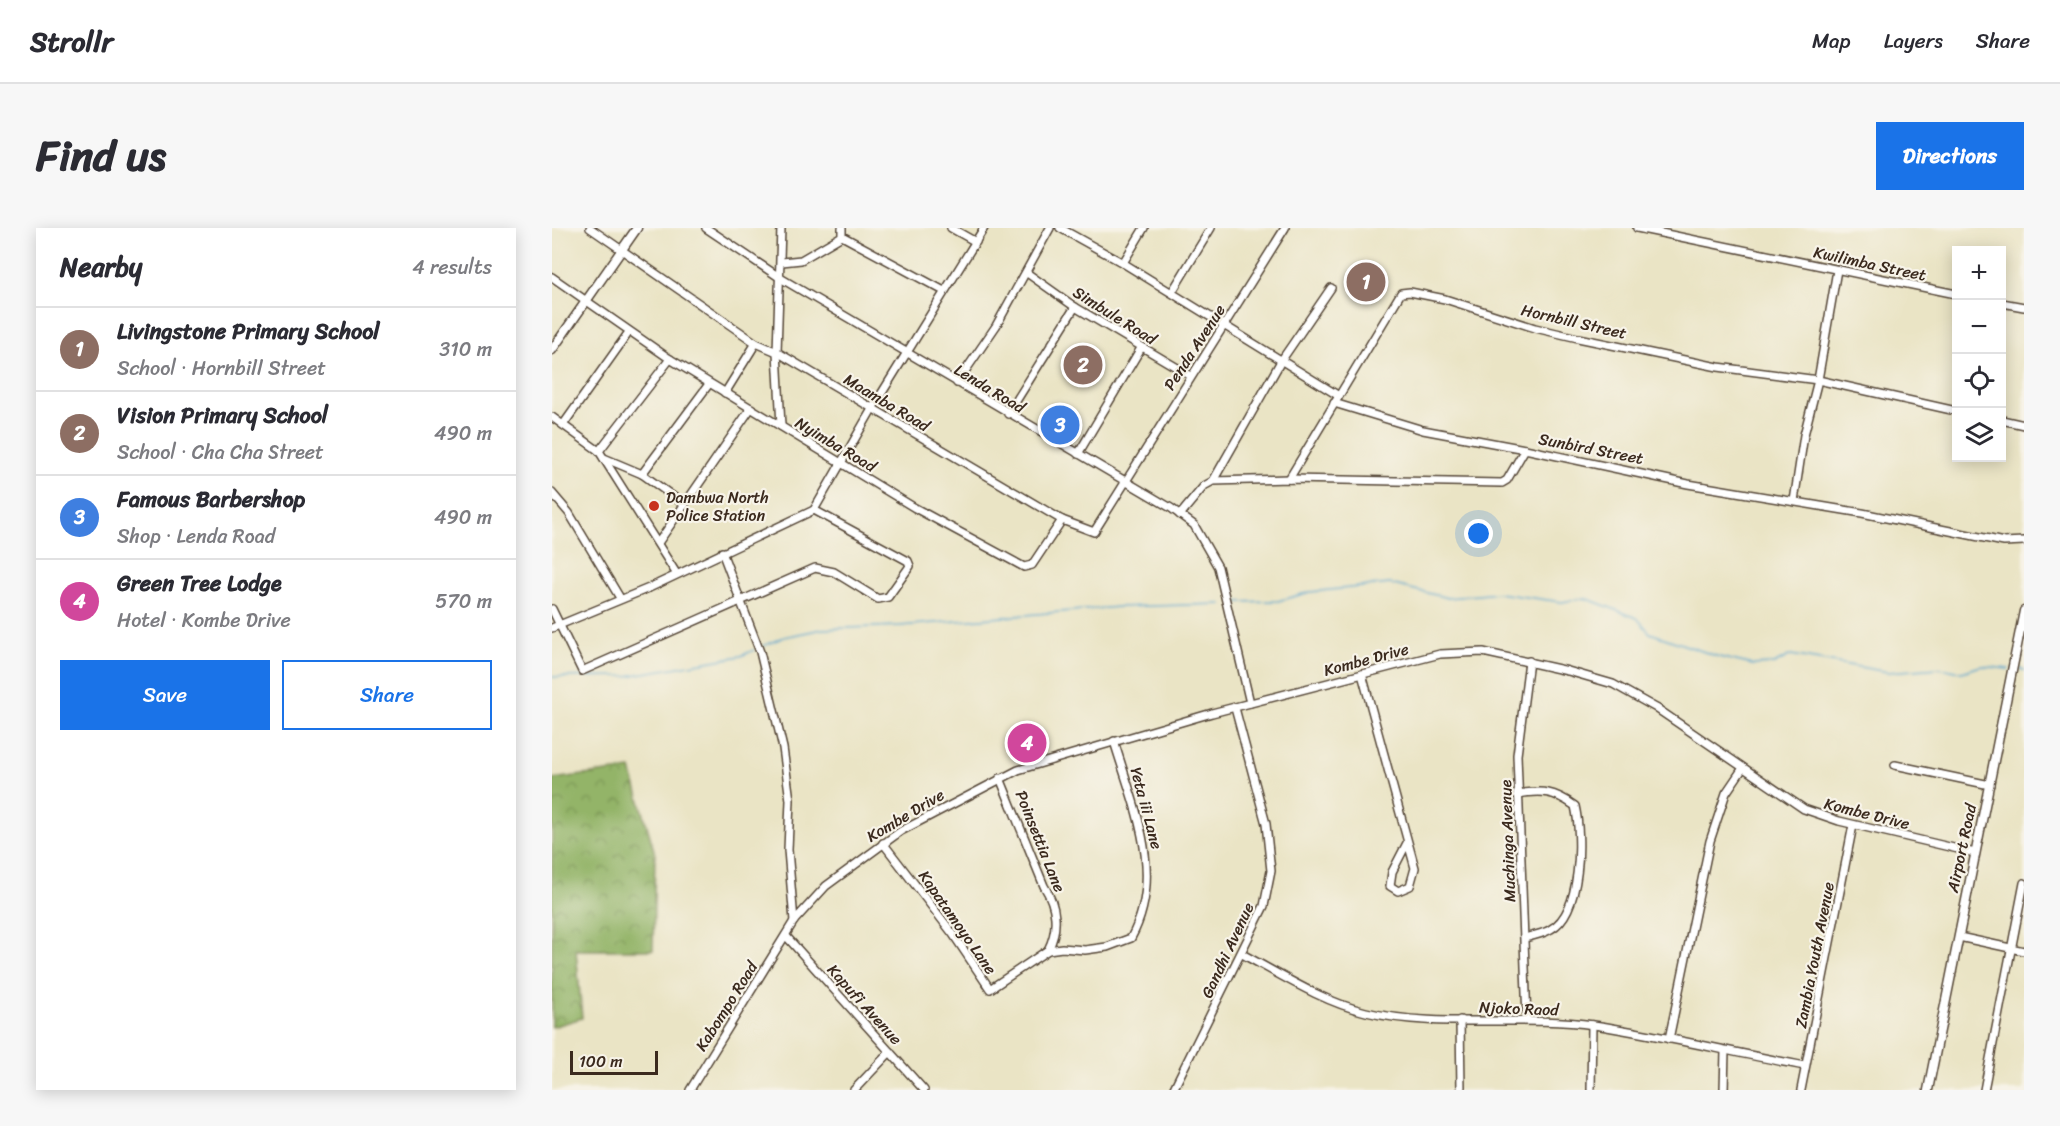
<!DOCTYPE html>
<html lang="en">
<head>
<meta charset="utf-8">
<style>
  :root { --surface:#fff; --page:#f7f7f7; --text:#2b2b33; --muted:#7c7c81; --line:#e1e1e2; --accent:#1a73e8 }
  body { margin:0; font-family:Sriracha,sans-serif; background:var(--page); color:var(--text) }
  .controls { position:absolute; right:18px; top:18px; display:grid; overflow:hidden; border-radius:0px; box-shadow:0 3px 15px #0003 }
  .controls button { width:54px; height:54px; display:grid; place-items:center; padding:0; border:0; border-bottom:2px solid var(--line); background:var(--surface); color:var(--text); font:30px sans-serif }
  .scale { position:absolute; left:18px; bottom:15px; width:88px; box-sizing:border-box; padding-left:6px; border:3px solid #3b2a1e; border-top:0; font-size:16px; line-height:21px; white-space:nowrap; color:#3b2a1e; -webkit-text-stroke:4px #f7f3e8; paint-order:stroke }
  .you { position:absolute; left:927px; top:306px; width:21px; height:21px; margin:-15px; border:4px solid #fff; border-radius:50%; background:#1a73e8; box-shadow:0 0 0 9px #1a73e833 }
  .badge { display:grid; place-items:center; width:39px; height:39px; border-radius:50%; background:var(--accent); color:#fff; font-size:20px; font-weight:700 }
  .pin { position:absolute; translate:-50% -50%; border:3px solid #fff; box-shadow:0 2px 6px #0006 }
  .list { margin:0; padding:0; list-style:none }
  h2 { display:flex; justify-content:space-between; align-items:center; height:78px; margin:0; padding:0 24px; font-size:26px }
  h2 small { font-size:20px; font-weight:400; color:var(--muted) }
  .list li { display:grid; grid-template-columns:39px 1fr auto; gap:18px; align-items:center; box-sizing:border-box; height:84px; padding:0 24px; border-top:2px solid var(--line) }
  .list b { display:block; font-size:22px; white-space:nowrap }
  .list p { margin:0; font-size:20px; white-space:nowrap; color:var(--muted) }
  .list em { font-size:20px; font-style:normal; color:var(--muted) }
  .actions { display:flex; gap:12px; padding:18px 24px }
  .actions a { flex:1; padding:14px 0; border:2px solid var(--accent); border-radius:0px; text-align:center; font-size:21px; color:var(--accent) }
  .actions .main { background:var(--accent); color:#fff }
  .icon { flex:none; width:33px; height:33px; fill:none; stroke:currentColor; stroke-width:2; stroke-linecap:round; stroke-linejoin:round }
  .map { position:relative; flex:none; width:1472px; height:862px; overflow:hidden; border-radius:0px }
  header { display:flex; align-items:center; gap:36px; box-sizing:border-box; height:84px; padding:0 30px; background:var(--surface); border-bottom:2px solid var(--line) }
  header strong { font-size:28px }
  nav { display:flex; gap:33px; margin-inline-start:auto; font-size:21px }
  .intro { display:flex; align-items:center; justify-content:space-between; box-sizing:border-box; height:144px; padding:0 36px }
  h1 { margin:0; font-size:42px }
  .button { padding:15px 27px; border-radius:0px; background:var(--accent); color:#fff; font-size:21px; font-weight:700 }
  main { display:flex; gap:36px; padding:0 36px }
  aside { flex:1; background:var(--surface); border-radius:0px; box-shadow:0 3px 15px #0003 }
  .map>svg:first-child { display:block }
  .forest { fill:url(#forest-crowns); stroke:#676f42; stroke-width:1.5 }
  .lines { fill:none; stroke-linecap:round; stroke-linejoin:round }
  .stream { stroke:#52a3cc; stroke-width:1.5 }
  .minor-casing { stroke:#554637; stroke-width:10 }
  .tertiary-casing { stroke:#554637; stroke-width:11 }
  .minor { stroke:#fff; stroke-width:7 }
  .tertiary { stroke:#fff; stroke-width:8 }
  .poi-dot { fill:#c8321e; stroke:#f7f3e8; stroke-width:2 }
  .labels { text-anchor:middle; stroke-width:4.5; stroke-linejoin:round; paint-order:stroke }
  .street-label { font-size:16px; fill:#3b2a1e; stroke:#f7f3e8 }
  .poi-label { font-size:16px; fill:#3b2a1e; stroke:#f7f3e8; text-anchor:start }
</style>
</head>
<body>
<header>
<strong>Strollr</strong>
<nav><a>Map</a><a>Layers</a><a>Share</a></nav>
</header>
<div class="intro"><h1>Find us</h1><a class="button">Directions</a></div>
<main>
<aside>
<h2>Nearby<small>4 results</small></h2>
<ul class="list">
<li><span class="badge" style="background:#8d6e63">1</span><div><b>Livingstone Primary School</b><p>School · Hornbill Street</p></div><em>310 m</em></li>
<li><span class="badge" style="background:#8d6e63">2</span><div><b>Vision Primary School</b><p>School · Cha Cha Street</p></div><em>490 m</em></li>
<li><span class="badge" style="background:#3f7fe0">3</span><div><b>Famous Barbershop</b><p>Shop · Lenda Road</p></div><em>490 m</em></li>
<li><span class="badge" style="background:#d1479c">4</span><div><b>Green Tree Lodge</b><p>Hotel · Kombe Drive</p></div><em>570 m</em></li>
</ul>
<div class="actions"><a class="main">Save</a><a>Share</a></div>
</aside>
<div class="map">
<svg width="1472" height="862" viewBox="0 0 1472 862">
  <defs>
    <pattern id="forest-crowns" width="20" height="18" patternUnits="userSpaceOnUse" patternTransform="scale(1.5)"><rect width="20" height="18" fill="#93b467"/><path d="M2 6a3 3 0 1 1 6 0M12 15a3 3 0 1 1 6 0" fill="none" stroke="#799354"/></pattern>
  </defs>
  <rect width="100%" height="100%" fill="#f7f3e8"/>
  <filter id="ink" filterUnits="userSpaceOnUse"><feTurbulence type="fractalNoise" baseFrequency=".0167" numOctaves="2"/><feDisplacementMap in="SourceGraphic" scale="12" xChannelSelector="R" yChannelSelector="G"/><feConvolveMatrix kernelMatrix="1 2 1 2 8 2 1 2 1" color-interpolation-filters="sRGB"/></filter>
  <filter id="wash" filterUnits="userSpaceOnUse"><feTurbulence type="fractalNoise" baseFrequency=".008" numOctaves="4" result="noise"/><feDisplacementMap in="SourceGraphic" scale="24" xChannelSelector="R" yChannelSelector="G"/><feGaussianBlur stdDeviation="1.35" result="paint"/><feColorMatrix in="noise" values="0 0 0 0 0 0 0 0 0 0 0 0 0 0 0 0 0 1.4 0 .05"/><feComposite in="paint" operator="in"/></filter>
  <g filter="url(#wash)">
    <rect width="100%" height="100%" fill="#eae4c5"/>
    <polygon class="forest" points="79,541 103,626 101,722 24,722 30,790 0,799 0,551"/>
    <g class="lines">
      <g class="stream">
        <polyline points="681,374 726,373 758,364 838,356 896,370 946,365 1010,374 1033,370 1085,390 1098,405 1167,429 1201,437 1222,436 1239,427 1336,444 1387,440 1410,444 1429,438 1457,441"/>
        <polyline points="211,418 232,409 270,401 348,398 566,379 670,376"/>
        <polyline points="1467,441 1472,442"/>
        <polyline points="0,449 75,448 189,428 202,422"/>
      </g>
    </g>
  </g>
  <g filter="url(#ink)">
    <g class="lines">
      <defs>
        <g id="minor">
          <polyline points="38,0 204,115 225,124 510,292 542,304 733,0"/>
          <polyline points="154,0 230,51 619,280 642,297 666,339 698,475"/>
          <polyline points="290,0 290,8 392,63"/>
          <polyline points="399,0 424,14"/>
          <polyline points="508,0 571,35 787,168"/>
          <polyline points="1085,0 1404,66"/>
          <polyline points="230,34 249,32 290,8"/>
          <polyline points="571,35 592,0"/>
          <polyline points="475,45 523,79 639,148"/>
          <polyline points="0,49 118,131 363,280 472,339 480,337 510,292"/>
          <polyline points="620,64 659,0"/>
          <polyline points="1450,75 1472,79"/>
          <polyline points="405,155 444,98 498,0"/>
          <polyline points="173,165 204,115"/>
          <polyline points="782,175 871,202 973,221"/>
          <polyline points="456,186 523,79"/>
          <polyline points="0,189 47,223 124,345"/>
          <polyline points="1450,192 1472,197"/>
          <polyline points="11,197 77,104"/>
          <polyline points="229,198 225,124 229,0"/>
          <polyline points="47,223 118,131"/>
          <polyline points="526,226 589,120"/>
          <polyline points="52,230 90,246 133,277"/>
          <polyline points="90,246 157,156"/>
          <polyline points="737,251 849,65 858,64 893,71 983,100 1026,110 1166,139 1266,152 1404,183"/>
          <polyline points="661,253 729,133 779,60"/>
          <polyline points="0,265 17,285 68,370"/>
          <polyline points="1242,273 1252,207 1266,152 1285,42"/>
          <polyline points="628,287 652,258 661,253 737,251 950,255 955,252 973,221 1136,256 1310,285 1452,314 1472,313"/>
          <polyline points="106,315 199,180"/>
          <polyline points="170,324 208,424 231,520 238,572 236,622 242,693"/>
          <polyline points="0,381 30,443 263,340 282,344 326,371 336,369 358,338 356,333 262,282"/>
          <polyline points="0,400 97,360 262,282 320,181 432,0"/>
          <polyline points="810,446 863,640 858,658 846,663 838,658 840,644 855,615"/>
          <polyline points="1343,537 1438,557"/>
          <path d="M 448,550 L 492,658 C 505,678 507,701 496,722"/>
          <path d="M 965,566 C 991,562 1002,563 1023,578 C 1030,608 1030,684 999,701 C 992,706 981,707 973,710"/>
          <path d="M 331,615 L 401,706 L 438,761 L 496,722 L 510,720 L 533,722 L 555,719 L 579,710 C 614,646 581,577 562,513"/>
          <polyline points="234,708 372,862"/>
          <polyline points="1407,709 1472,723"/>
          <path d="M 690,726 C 729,747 771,774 814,784 C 885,801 968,787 1042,797 C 1113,808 1183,825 1253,838"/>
          <polyline points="908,792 909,862"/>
          <polyline points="975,792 965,527 977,433"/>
          <polyline points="1117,811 1158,613 1174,565 1191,540"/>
          <polyline points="138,862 242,693 274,658 349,603 466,542 660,485 888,426 931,424 1016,443 1061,456 1104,480 1252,581 1287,593 1423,625"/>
          <polyline points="302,862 338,824"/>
          <polyline points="621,862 712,678 719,643 714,596 683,480"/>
          <polyline points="1039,862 1040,797"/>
          <polyline points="1172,862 1173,823"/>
          <polyline points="1249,862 1301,597"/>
          <polyline points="1432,862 1472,655"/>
        </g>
        <g id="tertiary">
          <polyline points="0,122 85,0"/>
          <polyline points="1376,862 1472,383"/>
        </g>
      </defs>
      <use href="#minor" class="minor-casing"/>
      <use href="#tertiary" class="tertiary-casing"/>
      <use href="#minor" class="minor"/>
      <use href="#tertiary" class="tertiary"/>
    </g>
  </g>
  <circle class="poi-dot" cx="102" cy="278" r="6"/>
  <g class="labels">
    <g class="street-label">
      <text transform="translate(1318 35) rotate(12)" y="6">Kwilimba Street</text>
      <text transform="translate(563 87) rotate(32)" y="6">Simbule Road</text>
      <text transform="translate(1022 93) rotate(13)" y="6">Hornbill Street</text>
      <text transform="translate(642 119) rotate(-57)" y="6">Penda Avenue</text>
      <text transform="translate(438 160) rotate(31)" y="6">Lenda Road</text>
      <text transform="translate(335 174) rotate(31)" y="6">Maamba Road</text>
      <text transform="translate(284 216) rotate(31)" y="6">Nyimba Road</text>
      <text transform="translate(1039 220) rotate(11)" y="6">Sunbird Street</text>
      <text transform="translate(814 431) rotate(-15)" y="6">Kombe Drive</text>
      <text transform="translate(595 580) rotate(75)" y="6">Yeta iii Lane</text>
      <text transform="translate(1315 585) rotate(14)" y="6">Kombe Drive</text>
      <text transform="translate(353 587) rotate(-31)" y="6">Kombe Drive</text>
      <text transform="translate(489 613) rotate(68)" y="6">Poinsettia Lane</text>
      <text transform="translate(955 613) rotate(-92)" y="6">Muchinga Avenue</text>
      <text transform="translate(1409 620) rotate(-78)" y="6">Airport Road</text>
      <text transform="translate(406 694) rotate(55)" y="6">Kapatamoyo Lane</text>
      <text transform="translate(675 722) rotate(-65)" y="6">Gandhi Avenue</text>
      <text transform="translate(1262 727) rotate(-79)" y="6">Zambia Youth Avenue</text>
      <text transform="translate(313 776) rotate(48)" y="6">Kapufi Avenue</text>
      <text transform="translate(174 778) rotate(-58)" y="6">Kabompo Road</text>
      <text transform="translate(967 780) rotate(2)" y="6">Njoko Raod</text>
    </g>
    <g class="poi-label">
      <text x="114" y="275">Dambwa North<tspan x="114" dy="18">Police Station</tspan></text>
    </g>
  </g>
</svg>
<div class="controls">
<button>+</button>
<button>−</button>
<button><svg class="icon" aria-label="locate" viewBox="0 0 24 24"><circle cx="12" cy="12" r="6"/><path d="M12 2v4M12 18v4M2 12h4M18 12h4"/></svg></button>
<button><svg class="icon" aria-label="layers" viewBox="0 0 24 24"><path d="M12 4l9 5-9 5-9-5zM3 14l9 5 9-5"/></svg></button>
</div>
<div class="scale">100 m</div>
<div class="you"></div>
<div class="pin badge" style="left:814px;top:54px;background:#8d6e63">1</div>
<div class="pin badge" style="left:531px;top:137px;background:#8d6e63">2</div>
<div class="pin badge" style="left:508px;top:197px;background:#3f7fe0">3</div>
<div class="pin badge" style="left:475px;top:515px;background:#d1479c">4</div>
</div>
</main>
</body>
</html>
